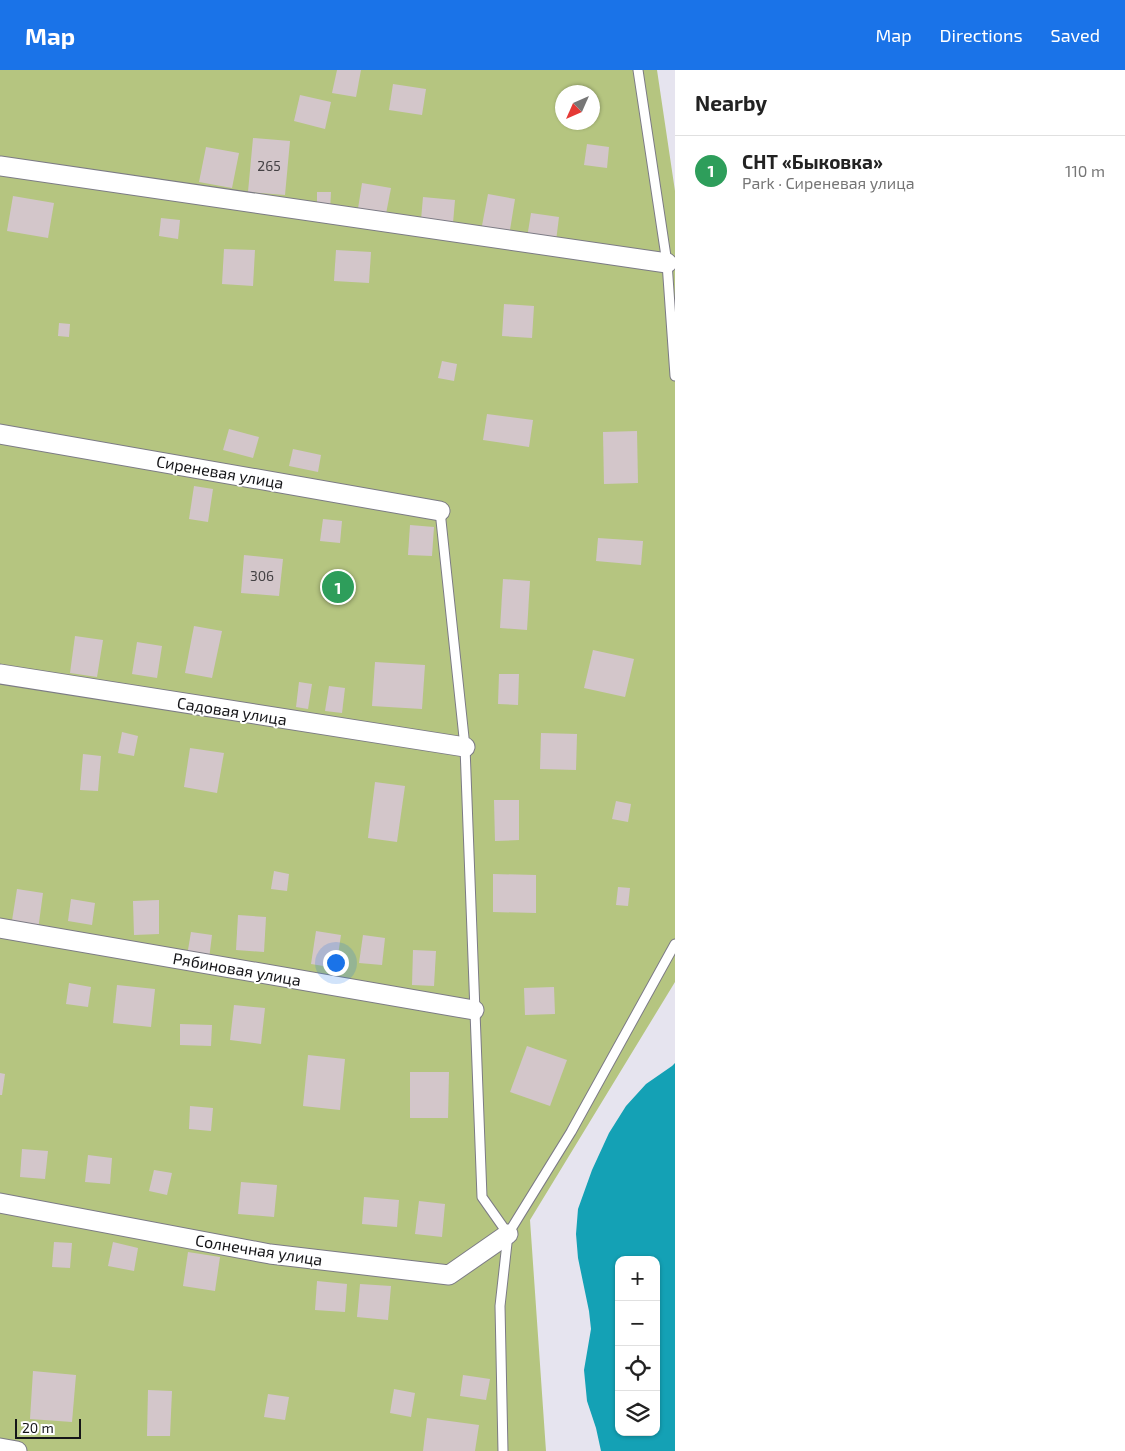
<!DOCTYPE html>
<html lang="en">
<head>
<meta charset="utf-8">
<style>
  :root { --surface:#fff; --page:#f6f6f6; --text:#222; --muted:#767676; --line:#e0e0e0; --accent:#1a73e8 }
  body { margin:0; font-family:"Exo 2",sans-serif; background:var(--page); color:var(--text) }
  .controls { position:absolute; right:15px; bottom:15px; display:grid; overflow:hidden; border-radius:10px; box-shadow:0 1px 4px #0004 }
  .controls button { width:45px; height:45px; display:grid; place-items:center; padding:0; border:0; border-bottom:1px solid var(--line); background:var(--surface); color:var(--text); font:25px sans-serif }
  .compass { position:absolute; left:555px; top:15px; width:45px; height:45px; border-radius:50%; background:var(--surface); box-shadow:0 1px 4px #0004; rotate:225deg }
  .scale { position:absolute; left:15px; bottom:12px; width:66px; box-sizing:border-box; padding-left:5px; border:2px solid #151518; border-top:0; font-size:14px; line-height:18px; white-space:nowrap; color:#151518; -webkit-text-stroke:4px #fff; paint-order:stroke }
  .you { position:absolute; left:335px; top:892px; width:18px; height:18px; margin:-12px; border:4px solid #fff; border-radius:50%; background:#1a73e8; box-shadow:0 0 0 8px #1a73e833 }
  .badge { display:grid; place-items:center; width:32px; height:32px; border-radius:50%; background:var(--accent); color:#fff; font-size:16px; font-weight:700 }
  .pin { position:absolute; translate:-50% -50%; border:2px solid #fff; box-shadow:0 1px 5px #0006 }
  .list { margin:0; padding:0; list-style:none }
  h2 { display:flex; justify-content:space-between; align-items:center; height:65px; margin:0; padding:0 20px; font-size:21px }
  h2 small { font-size:16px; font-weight:400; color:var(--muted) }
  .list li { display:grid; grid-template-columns:32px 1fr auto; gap:15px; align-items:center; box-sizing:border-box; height:70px; padding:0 20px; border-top:1px solid var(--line) }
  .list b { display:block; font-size:19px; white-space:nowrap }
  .list p { margin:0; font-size:16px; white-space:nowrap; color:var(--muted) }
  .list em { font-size:16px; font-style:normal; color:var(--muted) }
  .icon { flex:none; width:28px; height:28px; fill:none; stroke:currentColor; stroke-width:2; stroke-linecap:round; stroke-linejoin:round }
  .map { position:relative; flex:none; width:675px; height:1381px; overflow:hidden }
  header { display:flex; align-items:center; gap:30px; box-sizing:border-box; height:70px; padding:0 25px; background:var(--accent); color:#fff }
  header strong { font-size:24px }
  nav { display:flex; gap:28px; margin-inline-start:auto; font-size:18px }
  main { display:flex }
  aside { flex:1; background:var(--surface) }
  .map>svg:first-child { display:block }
  .green { fill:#b5c580; fill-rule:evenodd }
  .water { fill:#14a1b5; fill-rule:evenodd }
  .building { fill:#d3c6ca }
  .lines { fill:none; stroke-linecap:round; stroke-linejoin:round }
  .lane-casing { stroke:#7c7b85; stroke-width:11 }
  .street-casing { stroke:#7c7b85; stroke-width:21 }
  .lane { stroke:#fff; stroke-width:9 }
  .street { stroke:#fff; stroke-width:19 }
  .labels { text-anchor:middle; stroke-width:4; stroke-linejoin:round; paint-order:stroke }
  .number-label { font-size:14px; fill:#444144 }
  .street-label { font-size:16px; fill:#151518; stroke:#fff }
</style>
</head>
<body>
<header>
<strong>Map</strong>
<nav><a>Map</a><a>Directions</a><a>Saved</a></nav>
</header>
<main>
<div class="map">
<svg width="675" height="1381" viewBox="0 0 675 1381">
  <rect width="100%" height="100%" fill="#e6e4ef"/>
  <path class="green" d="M 0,0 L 657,0 L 675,121 L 675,912 L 530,1150 L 546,1381 L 0,1381 ZM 562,22 L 592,22 L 592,52 L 562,52 Z"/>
  <path class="water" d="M 675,993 L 675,1381 L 601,1381 L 596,1358 L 587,1331 L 584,1300 L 591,1259 L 589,1241 L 578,1188 L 576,1164 L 578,1139 L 592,1100 L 609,1063 L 626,1036 L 646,1014 L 672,996 ZM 619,1190 L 656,1190 L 656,1362 L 619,1362 Z"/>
  <g class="building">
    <polygon points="337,0 361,0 356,27 332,23"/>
    <polygon points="393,14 426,19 422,45 389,40"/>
    <polygon points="300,25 331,32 325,59 294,51"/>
    <polygon points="253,68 290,71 285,125 248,122"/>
    <polygon points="587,74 609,77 607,98 584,95"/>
    <polygon points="206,77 239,83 232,118 199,112"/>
    <polygon points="362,113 391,118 385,149 357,145"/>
    <polygon points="317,122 331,122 330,141 317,141"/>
    <polygon points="488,124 515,129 509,166 481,161"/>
    <polygon points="13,126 54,133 48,168 7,161"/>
    <polygon points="423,127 455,130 453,153 421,150"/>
    <polygon points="531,143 559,147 556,171 527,168"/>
    <polygon points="161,148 180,150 178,169 159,166"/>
    <polygon points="224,179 255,180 253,216 222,214"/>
    <polygon points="336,180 371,182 369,213 334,211"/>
    <polygon points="504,234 534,236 532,268 502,266"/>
    <polygon points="59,253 70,254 69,267 58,266"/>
    <polygon points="442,291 457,294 454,311 438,308"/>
    <polygon points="487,344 533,350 529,377 483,370"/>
    <polygon points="229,359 259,367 253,388 223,380"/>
    <polygon points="637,361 638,413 604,414 603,362"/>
    <polygon points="293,379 321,385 318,402 289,396"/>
    <polygon points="194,416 213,419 208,452 189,449"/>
    <polygon points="323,449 342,451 340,473 320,471"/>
    <polygon points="410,455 434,457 432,486 408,485"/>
    <polygon points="598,468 643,471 641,495 596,491"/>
    <polygon points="244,485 283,489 279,526 241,523"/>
    <polygon points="503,509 530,511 527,560 500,558"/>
    <polygon points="194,556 222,561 212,608 185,603"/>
    <polygon points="75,566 103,570 97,607 70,603"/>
    <polygon points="137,572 162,576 157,608 132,604"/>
    <polygon points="593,580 634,589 625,627 584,618"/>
    <polygon points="375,592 425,595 422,639 372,636"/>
    <polygon points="499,604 519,604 518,635 498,634"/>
    <polygon points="299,612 312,614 308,639 296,637"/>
    <polygon points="329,616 345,618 342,643 325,641"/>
    <polygon points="122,662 138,666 134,686 118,683"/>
    <polygon points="541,663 577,664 576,700 540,699"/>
    <polygon points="190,678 224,683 217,723 184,717"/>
    <polygon points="83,684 101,686 98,721 80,720"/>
    <polygon points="375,712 405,716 397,772 368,768"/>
    <polygon points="494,730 519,730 519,770 495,771"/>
    <polygon points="616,731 631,734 628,752 612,749"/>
    <polygon points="274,801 289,804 287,821 271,819"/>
    <polygon points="493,804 536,805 536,843 493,842"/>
    <polygon points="618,817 630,818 628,836 616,835"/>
    <polygon points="17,819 43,823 38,860 11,857"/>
    <polygon points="71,829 95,833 92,855 68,851"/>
    <polygon points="159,830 159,864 134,865 133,831"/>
    <polygon points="238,845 266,847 264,882 236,880"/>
    <polygon points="316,861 341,865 336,898 311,894"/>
    <polygon points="191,862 212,865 209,889 187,886"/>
    <polygon points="363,865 385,868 382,895 359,893"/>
    <polygon points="413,880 436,881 434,916 412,915"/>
    <polygon points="69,913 91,917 88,937 66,934"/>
    <polygon points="117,915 155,919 151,957 113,953"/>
    <polygon points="554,917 555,944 525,945 524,918"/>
    <polygon points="234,935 265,938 261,974 230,970"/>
    <polygon points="180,954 212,955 211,976 180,975"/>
    <polygon points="527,976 567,990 550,1036 510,1022"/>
    <polygon points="308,985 345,989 340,1040 303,1036"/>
    <polygon points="410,1002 449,1002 448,1048 410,1048"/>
    <polygon points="0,1003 5,1004 2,1025 0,1025"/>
    <polygon points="190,1036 213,1038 211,1061 189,1059"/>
    <polygon points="22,1079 48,1081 45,1109 20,1107"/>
    <polygon points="88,1085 112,1088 110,1114 85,1112"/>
    <polygon points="154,1100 172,1103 167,1125 149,1121"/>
    <polygon points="241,1112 277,1115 274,1147 238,1144"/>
    <polygon points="364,1127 399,1130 397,1157 362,1154"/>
    <polygon points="419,1131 445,1134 442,1167 415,1164"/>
    <polygon points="54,1172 72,1173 70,1198 52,1197"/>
    <polygon points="113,1172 138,1178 134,1201 108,1196"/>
    <polygon points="188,1182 220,1187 215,1221 183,1216"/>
    <polygon points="317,1211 347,1214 345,1242 315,1240"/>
    <polygon points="360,1214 391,1216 388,1250 357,1247"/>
    <polygon points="33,1301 76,1305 72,1352 30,1349"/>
    <polygon points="463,1305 490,1309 486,1330 460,1326"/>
    <polygon points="394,1319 415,1323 411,1347 390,1343"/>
    <polygon points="148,1320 172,1321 170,1366 147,1366"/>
    <polygon points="268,1324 289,1327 285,1350 264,1347"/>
    <polygon points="427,1348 479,1355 475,1381 423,1381"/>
  </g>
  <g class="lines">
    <defs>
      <g id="lane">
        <polyline points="638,0 667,193 675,306"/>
        <polyline points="440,441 465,677 482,1127 508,1164"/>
        <polyline points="503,1381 500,1236 508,1164 571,1062 675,874"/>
      </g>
      <g id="street">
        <polyline points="0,96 667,193"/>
        <polyline points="0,364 440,441"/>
        <polyline points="0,604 465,677"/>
        <polyline points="0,858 474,940"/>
        <polyline points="0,1133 270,1184 449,1205 508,1164"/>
        <polyline points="0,1378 17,1381"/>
      </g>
    </defs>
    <use href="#lane" class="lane-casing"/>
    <use href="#street" class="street-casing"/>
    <use href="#lane" class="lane"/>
    <use href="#street" class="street"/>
  </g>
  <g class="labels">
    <g class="number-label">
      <text x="269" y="101">265</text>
      <text x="262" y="511">306</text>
    </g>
    <g class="street-label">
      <text transform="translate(220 402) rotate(10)" y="6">Сиреневая улица</text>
      <text transform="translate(232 641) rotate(9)" y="6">Садовая улица</text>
      <text transform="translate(237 899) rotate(10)" y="6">Рябиновая улица</text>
      <text transform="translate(259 1180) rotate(9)" y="6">Солнечная улица</text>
    </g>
  </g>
</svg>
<div class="controls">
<button>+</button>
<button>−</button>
<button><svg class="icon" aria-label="locate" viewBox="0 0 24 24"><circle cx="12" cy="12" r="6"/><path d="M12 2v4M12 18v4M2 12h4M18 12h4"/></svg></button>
<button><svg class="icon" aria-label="layers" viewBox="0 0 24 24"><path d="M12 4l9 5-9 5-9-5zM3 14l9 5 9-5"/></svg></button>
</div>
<svg class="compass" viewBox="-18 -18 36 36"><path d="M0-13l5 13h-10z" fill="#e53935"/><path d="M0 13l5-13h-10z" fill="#767676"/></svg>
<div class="scale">20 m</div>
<div class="you"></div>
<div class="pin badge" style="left:338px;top:517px;background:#2e9e5b">1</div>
</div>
<aside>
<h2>Nearby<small></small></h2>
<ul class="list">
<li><span class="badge" style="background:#2e9e5b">1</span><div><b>СНТ «Быковка»</b><p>Park · Сиреневая улица</p></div><em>110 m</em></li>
</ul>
</aside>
</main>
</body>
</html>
